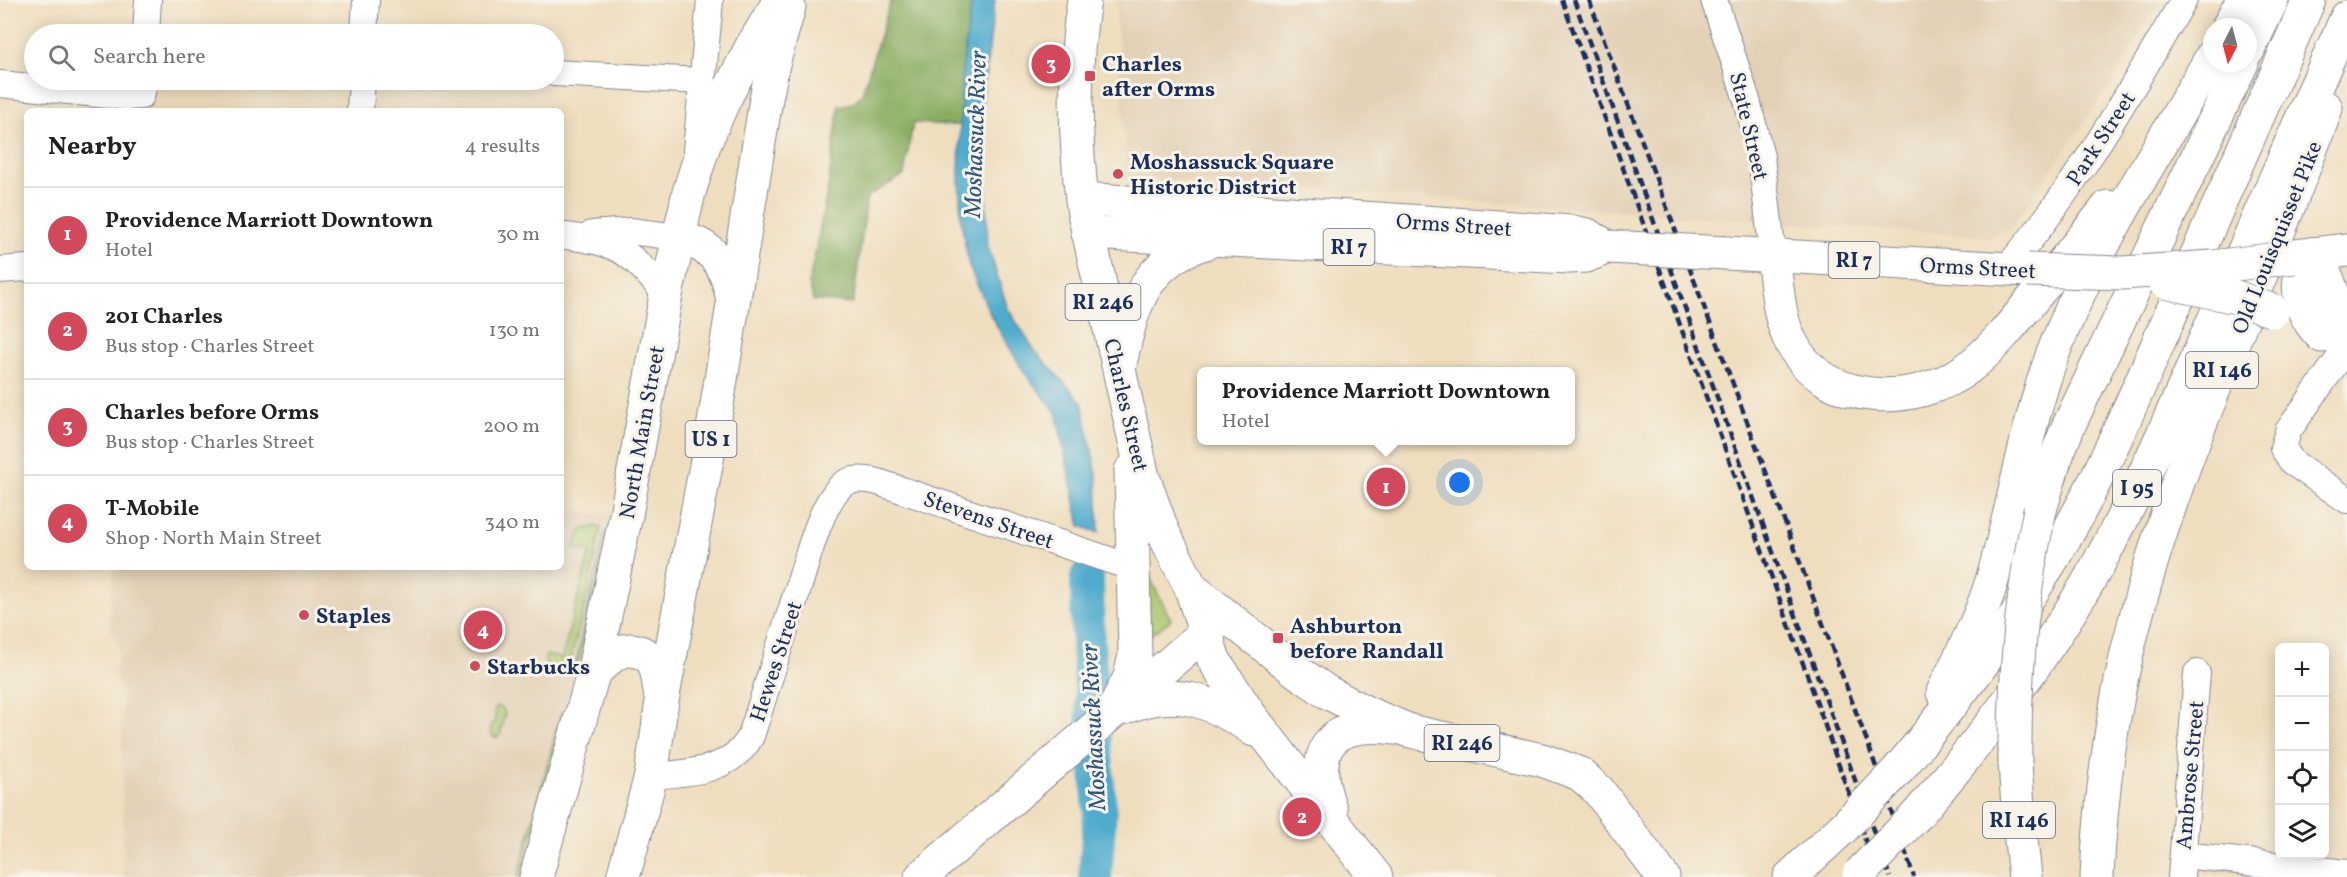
<!DOCTYPE html>
<html lang="en">
<head>
<meta charset="utf-8">
<style>
  :root { --surface:#fff; --page:#f2f2f2; --text:#222; --muted:#767676; --line:#e0e0e0; --accent:#d1495b }
  body { margin:0; font-family:Vollkorn,serif; background:var(--page); color:var(--text) }
  .controls { position:absolute; right:18px; bottom:18px; display:grid; overflow:hidden; border-radius:9px; box-shadow:0 3px 15px #0003 }
  .controls button { width:54px; height:54px; display:grid; place-items:center; padding:0; border:0; border-bottom:2px solid var(--line); background:var(--surface); color:var(--text); font:30px sans-serif }
  .compass { position:absolute; left:2203px; top:18px; width:54px; height:54px; border-radius:50%; background:var(--surface); box-shadow:0 3px 15px #0003; rotate:186deg }
  .you { position:absolute; left:1460px; top:483px; width:21px; height:21px; margin:-15px; border:4px solid #fff; border-radius:50%; background:#1a73e8; box-shadow:0 0 0 9px #1a73e833 }
  .badge { display:grid; place-items:center; width:39px; height:39px; border-radius:50%; background:var(--accent); color:#fff; font-size:20px; font-weight:700 }
  .pin { position:absolute; translate:-50% -50%; border:3px solid #fff; box-shadow:0 2px 6px #0006 }
  .popup { position:absolute; left:1197px; top:367px; width:378px; height:78px; box-sizing:border-box; display:grid; place-content:center; border-radius:9px; background:var(--surface); filter:drop-shadow(0 2px 4px #0005); font-size:20px; white-space:nowrap; color:var(--muted) }
  .popup b { font-size:22px; color:var(--text) }
  .popup::after { content:''; position:absolute; left:50%; top:100%; margin-left:-12px; border:12px solid transparent; border-top-color:var(--surface) }
  .list { margin:0; padding:0; list-style:none }
  h2 { display:flex; justify-content:space-between; align-items:center; height:78px; margin:0; padding:0 24px; font-size:26px }
  h2 small { font-size:20px; font-weight:400; color:var(--muted) }
  .list li { display:grid; grid-template-columns:39px 1fr auto; gap:18px; align-items:center; box-sizing:border-box; height:96px; padding:0 24px; border-top:2px solid var(--line) }
  .list b { display:block; font-size:22px; white-space:nowrap }
  .list p { margin:0; font-size:20px; white-space:nowrap; color:var(--muted) }
  .list em { font-size:20px; font-style:normal; color:var(--muted) }
  .icon { flex:none; width:33px; height:33px; fill:none; stroke:currentColor; stroke-width:2; stroke-linecap:round; stroke-linejoin:round }
  .map { position:relative; flex:none; width:2347px; height:877px; overflow:hidden }
  .search { position:absolute; background:var(--surface); box-shadow:0 3px 15px #0003; left:24px; top:24px; width:540px; height:66px; display:flex; align-items:center; gap:15px; box-sizing:border-box; padding:0 21px; border-radius:33px; color:var(--muted); font-size:22px }
  .panel { position:absolute; background:var(--surface); box-shadow:0 3px 15px #0003; left:24px; top:108px; width:540px; height:462px; border-radius:9px }
  .map>svg:first-child { display:block }
  .built { fill:#e3d1b6 }
  .green { fill:#aec96f; stroke:#647c66; stroke-width:1.5 }
  .forest { fill:#8aad62; stroke:#526e60; stroke-width:1.5 }
  .water { fill:#4faccd; stroke:#356e96; stroke-width:1.5 }
  .lines { fill:none; stroke-linecap:round; stroke-linejoin:round }
  .river { stroke:#4faccd; stroke-width:34 }
  .minor-casing { stroke:#85868e; stroke-width:28 }
  .major-casing { stroke:#85868e; stroke-width:35 }
  .highway-casing { stroke:#85868e; stroke-width:35 }
  .minor { stroke:#fff; stroke-width:26 }
  .major { stroke:#fff; stroke-width:33 }
  .highway { stroke:#fff; stroke-width:33 }
  .rail { stroke:#1b2f5e; stroke-width:4.5; stroke-dasharray:9 4.5; stroke-linecap:butt }
  .major-bridge-casing { stroke:#85868e; stroke-width:35; stroke-linecap:butt }
  .highway-bridge-casing { stroke:#85868e; stroke-width:35; stroke-linecap:butt }
  .major-bridge { stroke:#fff; stroke-width:33 }
  .highway-bridge { stroke:#fff; stroke-width:33 }
  .poi-dot { fill:#d1495b; stroke:#f7f3e8; stroke-width:2 }
  .labels { text-anchor:middle; stroke-width:6; stroke-linejoin:round; paint-order:stroke }
  .shield { fill:#f7f3e8; stroke:#5d6a87; stroke-width:1.5 }
  .shield-label { font-size:21px; font-weight:bold; fill:#1b2f5e }
  .poi-label { font-size:22px; font-weight:bold; fill:#1b2f5e; stroke:#f7f3e8; text-anchor:start }
  .street-label { font-size:22px; fill:#1b2f5e; stroke:#f7f3e8 }
  .water-label { font-size:24px; font-style:italic; fill:#2b547f; stroke:#f7f3e8 }
</style>
</head>
<body>
<div class="map">
<svg width="2347" height="877" viewBox="0 0 2347 877">
  <rect width="100%" height="100%" fill="#f7f3e8"/>
  <filter id="ink" filterUnits="userSpaceOnUse"><feTurbulence type="fractalNoise" baseFrequency=".0167" numOctaves="2"/><feDisplacementMap in="SourceGraphic" scale="12" xChannelSelector="R" yChannelSelector="G"/><feConvolveMatrix kernelMatrix="1 2 1 2 8 2 1 2 1" color-interpolation-filters="sRGB"/></filter>
  <filter id="wash" filterUnits="userSpaceOnUse"><feTurbulence type="fractalNoise" baseFrequency=".008" numOctaves="4" result="noise"/><feDisplacementMap in="SourceGraphic" scale="24" xChannelSelector="R" yChannelSelector="G"/><feGaussianBlur stdDeviation="1.35" result="paint"/><feColorMatrix in="noise" values="0 0 0 0 0 0 0 0 0 0 0 0 0 0 0 0 0 1.4 0 .05"/><feComposite in="paint" operator="in"/></filter>
  <g filter="url(#wash)">
    <rect width="100%" height="100%" fill="#efdebe"/>
    <g class="built">
      <polygon points="1115,0 2160,0 2110,85 2011,228 1989,237 1127,177"/>
      <polygon points="576,511 625,516 533,877 123,877 122,691 115,673 120,656 109,622 114,567 561,567 561,513"/>
    </g>
    <g class="green">
      <path d="M 595,526 L 601,528 L 588,592 L 567,674 C 555,675 545,670 545,657 L 547,655 L 562,658 L 590,552 L 573,548 L 582,530 Z"/>
      <polygon points="605,532 581,655 574,671"/>
      <polygon points="1147,572 1171,620 1150,635"/>
      <polygon points="498,706 504,710 505,714 500,735 496,738 491,735 490,725 495,721 495,708"/>
      <polygon points="561,713 565,715 521,877 518,877"/>
    </g>
    <polygon class="forest" points="891,0 978,0 972,126 913,123 904,175 867,197 853,304 813,300 809,283 828,188 839,106 853,103 862,94"/>
    <polygon class="water" points="972,0 995,0 982,104 988,247 1008,309 1034,350 1082,402 1097,475 1099,533 1080,526 1056,412 1024,372 991,316 969,266 961,220 959,174 962,69"/>
    <g class="lines">
      <polyline class="river" points="1087,577 1088,645 1100,812 1095,877"/>
    </g>
  </g>
  <g filter="url(#ink)">
    <g class="lines">
      <defs>
        <g id="minor">
          <polyline points="1714,0 1747,100 1761,157 1773,255"/>
          <polyline points="146,34 148,0"/>
          <polyline points="364,34 366,0"/>
          <polyline points="554,73 701,81"/>
          <polyline points="0,84 128,97 141,96 145,80"/>
          <polyline points="360,111 362,80"/>
          <polyline points="696,151 710,0"/>
          <polyline points="592,234 630,231 678,237"/>
          <path d="M 566,236 C 622,243 631,253 666,295"/>
          <path d="M 2006,269 C 2077,187 2129,92 2184,0"/>
          <polyline points="0,270 27,268"/>
          <polyline points="2345,350 2288,431 2283,448 2292,462 2347,500"/>
          <path d="M 651,776 C 687,773 732,772 751,736 C 766,689 781,642 796,595 C 806,565 819,506 842,485 C 852,477 866,479 878,482 L 1133,568"/>
          <polyline points="2183,855 2347,873"/>
          <polyline points="2181,877 2197,673"/>
        </g>
        <g id="major">
          <path d="M 1084,0 C 1073,66 1075,142 1083,208 L 1143,477 L 1163,532 L 1191,588 L 1214,660 L 1250,715 L 1376,877"/>
          <polyline points="1082,199 1572,232 1587,235 1608,247 1586,256 1569,257 1088,233"/>
          <path d="M 678,237 C 716,247 725,263 733,300"/>
          <polyline points="1726,253 2028,270"/>
          <path d="M 2311,254 C 2334,274 2338,321 2345,350"/>
          <path d="M 2311,254 C 2290,280 2300,315 2322,336"/>
          <polyline points="2296,256 2347,250"/>
          <path d="M 1120,364 C 1132,306 1145,259 1208,242"/>
          <polyline points="1191,588 1299,673 1327,692 1367,713 1410,731 1542,760 1580,774 1598,790 1663,877"/>
          <path d="M 593,674 C 606,661 620,644 640,652 C 644,654 650,657 652,660 C 658,669 659,686 661,697"/>
          <polyline points="1115,706 1130,677 1135,655 1131,471"/>
          <path d="M 1124,708 C 1175,686 1211,700 1254,730"/>
          <path d="M 1331,811 C 1308,751 1328,719 1394,728"/>
          <polyline points="536,877 593,674 626,515 666,295 689,192 704,145 723,102 752,46 780,0"/>
          <polyline points="623,877 651,776 662,701 715,417 766,99 773,64 789,7"/>
          <polyline points="921,877 1220,620"/>
        </g>
        <g id="highway">
          <polyline points="2228,27 2243,0"/>
          <polyline points="2248,50 2272,0"/>
          <path d="M 1773,255 C 1777,283 1778,319 1792,344 C 1825,407 1916,407 1968,368 C 1994,348 2015,321 2036,295 C 2060,266 2084,237 2108,207"/>
          <polyline points="2040,510 2055,460 2068,427 2242,63"/>
          <path d="M 1943,692 C 1960,657 1979,622 1991,584 C 2014,509 2025,430 2052,356 C 2092,250 2157,154 2212,56"/>
          <polyline points="2015,763 2019,822 2025,877"/>
          <path d="M 1899,769 C 1956,700 2011,630 2056,553 C 2101,477 2135,396 2170,316 C 2217,210 2263,105 2309,0"/>
          <path d="M 1916,816 C 1979,743 2038,667 2087,584 C 2131,508 2166,428 2201,349 C 2250,238 2297,127 2347,17"/>
          <polyline points="1790,877 1843,828"/>
          <path d="M 2097,877 C 2101,786 2114,697 2138,609 C 2184,436 2267,276 2326,108"/>
        </g>
      </defs>
      <use href="#minor" class="minor-casing"/>
      <use href="#major" class="major-casing"/>
      <use href="#highway" class="highway-casing"/>
      <use href="#minor" class="minor"/>
      <use href="#major" class="major"/>
      <use href="#highway" class="highway"/>
      <g class="rail">
        <polyline points="1562,0 1809,680 1878,877"/>
        <polyline points="1574,0 1890,877"/>
        <polyline points="1589,0 1868,744 1914,877"/>
      </g>
      <defs>
        <g id="major-bridge">
          <polyline points="1608,247 1726,253"/>
          <polyline points="2028,270 2122,273 2212,267 2294,257"/>
          <polyline points="2165,282 2236,297 2273,311"/>
        </g>
        <g id="highway-bridge">
          <path d="M 2015,763 C 2014,676 2021,594 2040,510"/>
          <polyline points="1843,828 1899,769"/>
          <polyline points="1859,874 1916,816"/>
        </g>
      </defs>
      <use href="#major-bridge" class="major-bridge-casing"/>
      <use href="#highway-bridge" class="highway-bridge-casing"/>
      <use href="#major-bridge" class="major-bridge"/>
      <use href="#highway-bridge" class="highway-bridge"/>
    </g>
  </g>
  <g class="poi-dot">
    <rect x="1084" y="70" width="12" height="12" rx="3"/>
    <circle cx="1118" cy="174" r="6"/>
    <circle cx="304" cy="615" r="6"/>
    <rect x="1272" y="632" width="12" height="12" rx="3"/>
    <circle cx="475" cy="666" r="6"/>
  </g>
  <g class="labels">
    <g class="shield">
      <rect x="1323.5" y="229" width="51" height="36" rx="4.5"/>
      <rect x="1828.5" y="242" width="51" height="36" rx="4.5"/>
      <rect x="1065.5" y="284" width="75" height="36" rx="4.5"/>
      <rect x="2186" y="352" width="72" height="36" rx="4.5"/>
      <rect x="685.5" y="421" width="51" height="36" rx="4.5"/>
      <rect x="2113" y="470" width="48" height="36" rx="4.5"/>
      <rect x="1424.5" y="725" width="75" height="36" rx="4.5"/>
      <rect x="1983" y="802" width="72" height="36" rx="4.5"/>
    </g>
    <g class="shield-label">
      <text x="1349" y="254">RI 7</text>
      <text x="1854" y="267">RI 7</text>
      <text x="1103" y="309">RI 246</text>
      <text x="2222" y="377">RI 146</text>
      <text x="711" y="446">US 1</text>
      <text x="2137" y="495">I 95</text>
      <text x="1462" y="750">RI 246</text>
      <text x="2019" y="827">RI 146</text>
    </g>
    <g class="poi-label">
      <text x="1102" y="71">Charles<tspan x="1102" dy="25">after Orms</tspan></text>
      <text x="1130" y="169">Moshassuck Square<tspan x="1130" dy="25">Historic District</tspan></text>
      <text x="316" y="623">Staples</text>
      <text x="1290" y="633">Ashburton<tspan x="1290" dy="25">before Randall</tspan></text>
      <text x="487" y="674">Starbucks</text>
    </g>
    <g class="street-label">
      <text transform="translate(1750 126) rotate(77)" y="8">State Street</text>
      <text transform="translate(2100 138) rotate(-57)" y="8">Park Street</text>
      <text transform="translate(1454 224) rotate(4)" y="8">Orms Street</text>
      <text transform="translate(2276 237) rotate(-68)" y="8">Old Louisquisset Pike</text>
      <text transform="translate(1978 267) rotate(3)" y="8">Orms Street</text>
      <text transform="translate(1127 405) rotate(77)" y="8">Charles Street</text>
      <text transform="translate(641 432) rotate(-80)" y="8">North Main Street</text>
      <text transform="translate(989 519) rotate(19)" y="8">Stevens Street</text>
      <text transform="translate(775 661) rotate(-72)" y="8">Hewes Street</text>
      <text transform="translate(2189 775) rotate(-85)" y="8">Ambrose Street</text>
    </g>
    <g class="water-label">
      <text transform="translate(975 134) rotate(-88)" y="8">Moshassuck River</text>
      <text transform="translate(1093 727) rotate(-93)" y="8">Moshassuck River</text>
    </g>
  </g>
</svg>
<div class="controls">
<button>+</button>
<button>−</button>
<button><svg class="icon" aria-label="locate" viewBox="0 0 24 24"><circle cx="12" cy="12" r="6"/><path d="M12 2v4M12 18v4M2 12h4M18 12h4"/></svg></button>
<button><svg class="icon" aria-label="layers" viewBox="0 0 24 24"><path d="M12 4l9 5-9 5-9-5zM3 14l9 5 9-5"/></svg></button>
</div>
<svg class="compass" viewBox="-18 -18 36 36"><path d="M0-13l5 13h-10z" fill="#e53935"/><path d="M0 13l5-13h-10z" fill="#767676"/></svg>
<div class="you"></div>
<div class="pin badge" style="left:1386px;top:487px">1</div>
<div class="popup"><b>Providence Marriott Downtown</b>Hotel</div>
<div class="pin badge" style="left:1302px;top:817px">2</div>
<div class="pin badge" style="left:1051px;top:64px">3</div>
<div class="pin badge" style="left:483px;top:630px">4</div>
<div class="search"><svg class="icon" aria-label="search" viewBox="0 0 24 24"><circle cx="10" cy="10" r="6"/><path d="M15 15l6 6"/></svg>Search here</div>
<section class="panel">
<h2>Nearby<small>4 results</small></h2>
<ul class="list">
<li><span class="badge">1</span><div><b>Providence Marriott Downtown</b><p>Hotel</p></div><em>30 m</em></li>
<li><span class="badge">2</span><div><b>201 Charles</b><p>Bus stop · Charles Street</p></div><em>130 m</em></li>
<li><span class="badge">3</span><div><b>Charles before Orms</b><p>Bus stop · Charles Street</p></div><em>200 m</em></li>
<li><span class="badge">4</span><div><b>T-Mobile</b><p>Shop · North Main Street</p></div><em>340 m</em></li>
</ul>
</section>
</div>
</body>
</html>
